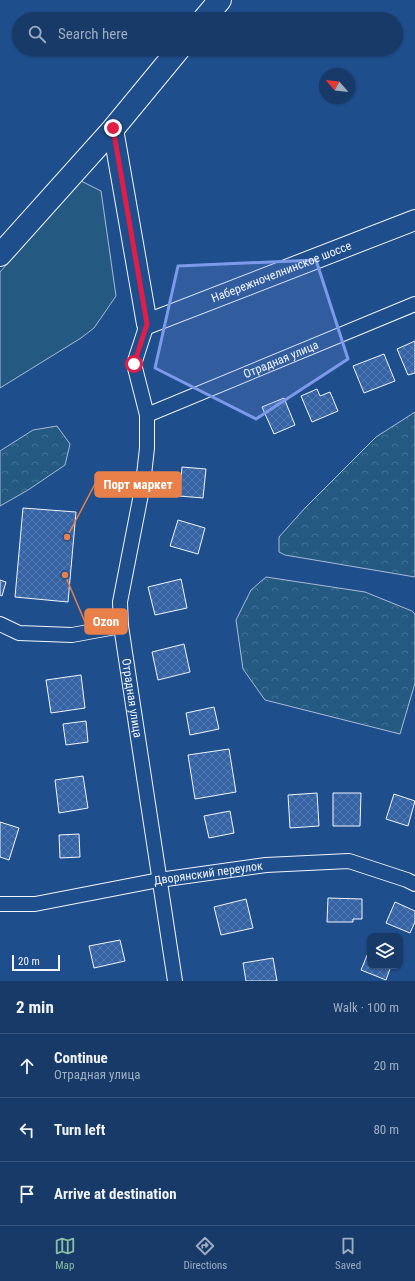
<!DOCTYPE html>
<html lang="en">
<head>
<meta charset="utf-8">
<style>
  :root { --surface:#173a69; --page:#244571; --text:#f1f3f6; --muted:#9eadc0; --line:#36547d; --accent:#8abfa5 }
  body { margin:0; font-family:"Roboto Condensed",sans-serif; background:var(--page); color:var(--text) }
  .controls { position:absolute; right:12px; bottom:12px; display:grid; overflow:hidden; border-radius:8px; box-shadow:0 1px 3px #0004 }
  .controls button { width:36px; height:36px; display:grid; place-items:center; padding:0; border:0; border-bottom:1px solid var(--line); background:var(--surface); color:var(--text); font:20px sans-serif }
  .compass { position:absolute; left:319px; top:68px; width:36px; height:36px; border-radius:50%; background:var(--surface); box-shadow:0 1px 3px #0004; rotate:298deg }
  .scale { position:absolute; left:12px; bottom:10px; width:48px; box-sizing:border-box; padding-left:4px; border:2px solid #f2f6ff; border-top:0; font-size:11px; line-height:14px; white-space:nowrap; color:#f2f6ff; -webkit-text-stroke:3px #1f4e8c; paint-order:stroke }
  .stop { position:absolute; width:12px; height:12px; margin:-9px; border:3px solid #e11d48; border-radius:50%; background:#fff }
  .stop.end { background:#e11d48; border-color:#fff; box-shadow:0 1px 4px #0008 }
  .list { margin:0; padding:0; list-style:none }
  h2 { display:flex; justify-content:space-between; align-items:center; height:52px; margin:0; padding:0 16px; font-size:17px }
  h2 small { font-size:13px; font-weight:400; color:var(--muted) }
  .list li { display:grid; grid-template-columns:26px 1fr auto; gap:12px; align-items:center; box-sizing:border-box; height:64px; padding:0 16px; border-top:1px solid var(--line) }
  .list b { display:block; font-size:15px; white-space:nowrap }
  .list p { margin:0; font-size:13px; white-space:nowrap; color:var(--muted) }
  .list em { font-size:13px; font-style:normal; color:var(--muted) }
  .icon { flex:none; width:22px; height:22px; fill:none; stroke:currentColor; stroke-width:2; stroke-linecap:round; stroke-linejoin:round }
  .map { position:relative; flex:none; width:415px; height:981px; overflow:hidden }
  .search { position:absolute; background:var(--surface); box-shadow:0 1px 3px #0004; left:12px; right:12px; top:12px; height:44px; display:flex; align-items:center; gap:10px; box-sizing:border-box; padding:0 14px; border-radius:22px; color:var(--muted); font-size:15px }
  .sheet { height:244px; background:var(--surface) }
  nav { display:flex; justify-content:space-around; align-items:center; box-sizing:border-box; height:56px; border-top:1px solid var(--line); background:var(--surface); font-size:11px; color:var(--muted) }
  nav a { display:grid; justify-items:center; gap:2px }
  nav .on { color:var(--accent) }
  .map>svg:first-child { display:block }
  .grass { fill:#245a82; stroke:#a8bbd7 }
  .forest { fill:url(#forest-crowns); stroke:#a8bbd7 }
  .building { fill:url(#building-cross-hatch); stroke:#f2f6ff }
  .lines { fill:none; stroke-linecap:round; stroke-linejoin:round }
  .minor-casing { stroke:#f2f6ff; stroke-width:16 }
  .secondary-casing { stroke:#f2f6ff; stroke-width:22 }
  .primary-casing { stroke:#f2f6ff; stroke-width:24 }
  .minor { stroke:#1f4e8c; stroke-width:14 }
  .secondary { stroke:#1f4e8c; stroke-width:20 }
  .primary { stroke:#1f4e8c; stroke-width:22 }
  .route { stroke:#e11d48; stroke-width:5 }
  .marked { fill:#7d9aea; fill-opacity:0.2; stroke:#7d9aea; stroke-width:3; stroke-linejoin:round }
  .labels { text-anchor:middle; stroke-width:3; stroke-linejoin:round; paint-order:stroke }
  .street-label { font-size:12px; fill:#f2f6ff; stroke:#1f4e8c }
  .leader { fill:none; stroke:#ea8049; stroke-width:1.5 }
  .callout-dot { fill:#ea8049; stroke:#1f4e8c; stroke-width:1.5 }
  .callout { fill:#ea8049; stroke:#ea8049; stroke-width:1.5 }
  .callout-label { font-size:13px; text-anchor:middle; font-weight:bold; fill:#fff }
</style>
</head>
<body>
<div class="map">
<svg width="415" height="981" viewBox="0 0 415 981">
  <defs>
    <pattern id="forest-crowns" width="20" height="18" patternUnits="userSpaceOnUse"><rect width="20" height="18" fill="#245a82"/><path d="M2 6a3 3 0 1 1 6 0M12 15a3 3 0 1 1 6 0" fill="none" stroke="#447295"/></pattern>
    <pattern id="building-cross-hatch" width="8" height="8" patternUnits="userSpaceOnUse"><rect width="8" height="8" fill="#3563a3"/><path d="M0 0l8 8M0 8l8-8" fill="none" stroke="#537ab1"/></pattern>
  </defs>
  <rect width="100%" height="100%" fill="#1f4e8c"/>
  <polygon class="grass" points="81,181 101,191 116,296 94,328 81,338 0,388 0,272"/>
  <g class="forest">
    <polygon points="415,412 415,577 285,555 279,552 279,537 305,508 376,437"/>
    <polygon points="57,426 70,444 65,465 28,490 0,506 0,451 33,430"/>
    <polygon points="266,577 365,592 412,611 415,614 415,683 400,734 265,700 243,669 236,620 251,590"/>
  </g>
  <g class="building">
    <polygon points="415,341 415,373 408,375 397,349"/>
    <polygon points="384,354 395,381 364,393 353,366"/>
    <polygon points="317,389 320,396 330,392 338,411 312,422 301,396"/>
    <polygon points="284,398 295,425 274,434 262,407"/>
    <polygon points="182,467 206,469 203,498 179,496"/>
    <polygon points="23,508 76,512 68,602 15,597"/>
    <polygon points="178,520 205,528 198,554 170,546"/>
    <polygon points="181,579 187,608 155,615 148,587"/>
    <polygon points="0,580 6,582 2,596 0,595"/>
    <polygon points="184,644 190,672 158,680 152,652"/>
    <polygon points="81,675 85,708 51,713 46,680"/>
    <polygon points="214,707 219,729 190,735 186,713"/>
    <polygon points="86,721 88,742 66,745 63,724"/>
    <polygon points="229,749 236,792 195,799 188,755"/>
    <polygon points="83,776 88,808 59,813 55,780"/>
    <polygon points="317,793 319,826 290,828 288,795"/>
    <polygon points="333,793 361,793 360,826 333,826"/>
    <polygon points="394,794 415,801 408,826 386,819"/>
    <polygon points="230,811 234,833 209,838 204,816"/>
    <polygon points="0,822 19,828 9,860 0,857"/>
    <polygon points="79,834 80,857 60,858 59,835"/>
    <polygon points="328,898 362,899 362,919 353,919 353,922 327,922"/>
    <polygon points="246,899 253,928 221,935 214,907"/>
    <polygon points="395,902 415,911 415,922 410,933 386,923"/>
    <polygon points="120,940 125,961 94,968 89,946"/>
    <polygon points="370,948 370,966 391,966 386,980 361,970"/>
    <polygon points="273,958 277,981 246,981 243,963"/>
  </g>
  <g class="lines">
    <defs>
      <g id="minor">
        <path id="s1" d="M 147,324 L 134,364 L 147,415 L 147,448 L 143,484 L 120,602 L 121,626 L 175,981"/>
        <path id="s2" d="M 147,415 L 415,304"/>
        <polyline points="0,624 19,633 72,635 121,626"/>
        <path id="s3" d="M 0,904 L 35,904 L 159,880 L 266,865 L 349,861 L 407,880 L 415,884"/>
      </g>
      <g id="secondary">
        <path id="s4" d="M 113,129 L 147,324 L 415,220"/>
      </g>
      <g id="primary">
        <polyline points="204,19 220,0"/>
        <polyline points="0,255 113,129 179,49"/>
      </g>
    </defs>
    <use href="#minor" class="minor-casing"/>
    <use href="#secondary" class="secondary-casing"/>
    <use href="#primary" class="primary-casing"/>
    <use href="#minor" class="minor"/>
    <use href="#secondary" class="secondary"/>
    <use href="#primary" class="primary"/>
  </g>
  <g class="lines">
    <polyline class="route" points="113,128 147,324 134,364"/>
  </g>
  <path class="marked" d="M 316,260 L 348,359 L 256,419 L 155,368 L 178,266 Z"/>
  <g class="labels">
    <g class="street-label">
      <text dy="4" stroke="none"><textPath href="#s4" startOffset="342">Набережночелнинское шоссе</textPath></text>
      <text dy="4" stroke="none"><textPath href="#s2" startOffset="145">Отрадная улица</textPath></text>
      <text dy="4" stroke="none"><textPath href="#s1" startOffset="381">Отрадная улица</textPath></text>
      <text dy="4" stroke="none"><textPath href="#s3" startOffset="211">Дворянский переулок</textPath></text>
    </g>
  </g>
  <path class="leader" d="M67 537L95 484M65 575L85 622"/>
  <g class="callout-dot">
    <circle cx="67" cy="537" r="4"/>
    <circle cx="65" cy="575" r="4"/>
  </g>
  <g class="callout">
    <rect x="95" y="472" width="86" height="25" rx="4"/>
    <rect x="85" y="609" width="42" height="25" rx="4"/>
  </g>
  <g class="callout-label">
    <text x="138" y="489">Порт маркет</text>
    <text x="106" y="626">Ozon</text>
  </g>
</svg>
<div class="controls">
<button><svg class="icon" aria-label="layers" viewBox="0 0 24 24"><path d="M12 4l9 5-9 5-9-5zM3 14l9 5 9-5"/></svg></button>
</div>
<svg class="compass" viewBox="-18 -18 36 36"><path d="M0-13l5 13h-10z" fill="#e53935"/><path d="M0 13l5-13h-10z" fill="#9eadc0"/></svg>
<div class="scale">20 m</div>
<div class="stop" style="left:134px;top:364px"></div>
<div class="stop end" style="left:113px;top:128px"></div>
<div class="search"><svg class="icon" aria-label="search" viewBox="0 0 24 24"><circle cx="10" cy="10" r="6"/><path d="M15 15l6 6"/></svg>Search here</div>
</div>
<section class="sheet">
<h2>2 min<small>Walk · 100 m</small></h2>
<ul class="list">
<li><svg class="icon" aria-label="ahead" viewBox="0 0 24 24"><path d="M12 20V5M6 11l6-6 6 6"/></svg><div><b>Continue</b><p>Отрадная улица</p></div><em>20 m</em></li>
<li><svg class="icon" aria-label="left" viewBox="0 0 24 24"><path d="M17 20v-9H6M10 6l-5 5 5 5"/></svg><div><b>Turn left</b></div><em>80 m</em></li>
<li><svg class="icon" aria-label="arrive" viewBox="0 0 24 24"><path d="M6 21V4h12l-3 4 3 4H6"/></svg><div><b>Arrive at destination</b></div></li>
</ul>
</section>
<nav>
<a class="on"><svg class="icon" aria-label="map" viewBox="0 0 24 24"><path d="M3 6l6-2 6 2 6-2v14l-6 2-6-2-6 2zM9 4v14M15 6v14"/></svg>Map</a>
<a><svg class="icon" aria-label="directions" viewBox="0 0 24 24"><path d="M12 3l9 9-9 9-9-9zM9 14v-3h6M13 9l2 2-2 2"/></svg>Directions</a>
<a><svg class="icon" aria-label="saved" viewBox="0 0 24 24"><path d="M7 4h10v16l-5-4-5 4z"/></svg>Saved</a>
</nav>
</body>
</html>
